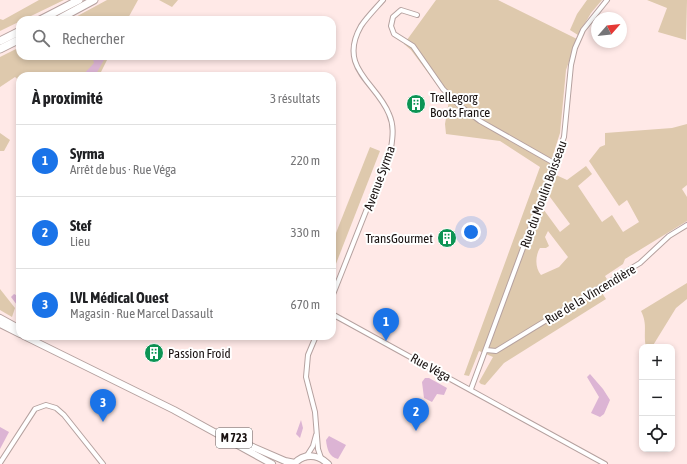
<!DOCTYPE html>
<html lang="fr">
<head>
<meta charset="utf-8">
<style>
  :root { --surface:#fff; --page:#f6f6f6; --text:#202124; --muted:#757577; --line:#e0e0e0; --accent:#1a73e8 }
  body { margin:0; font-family:"Asap Condensed",sans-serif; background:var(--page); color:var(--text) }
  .controls { position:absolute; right:12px; bottom:12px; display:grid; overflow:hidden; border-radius:8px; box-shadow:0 2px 6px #0003 }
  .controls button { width:36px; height:36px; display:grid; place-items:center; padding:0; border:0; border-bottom:1px solid var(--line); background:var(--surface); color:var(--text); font:20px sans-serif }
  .compass { position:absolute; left:591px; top:12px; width:36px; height:36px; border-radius:50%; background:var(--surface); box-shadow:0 2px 6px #0003; rotate:62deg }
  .you { position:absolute; left:471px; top:232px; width:14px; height:14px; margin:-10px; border:3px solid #fff; border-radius:50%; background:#1a73e8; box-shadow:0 0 0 6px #1a73e833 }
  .badge { display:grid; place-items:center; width:26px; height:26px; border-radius:50%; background:var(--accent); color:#fff; font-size:13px; font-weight:700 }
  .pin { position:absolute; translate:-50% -33px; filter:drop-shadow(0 1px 2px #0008) }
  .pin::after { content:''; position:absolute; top:21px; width:14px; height:12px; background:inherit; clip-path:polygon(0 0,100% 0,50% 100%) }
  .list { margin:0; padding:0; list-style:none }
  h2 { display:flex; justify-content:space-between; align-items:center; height:52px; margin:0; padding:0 16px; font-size:17px }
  h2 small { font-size:13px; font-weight:400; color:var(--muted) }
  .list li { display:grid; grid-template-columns:26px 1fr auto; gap:12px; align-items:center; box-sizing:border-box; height:72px; padding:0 16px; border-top:1px solid var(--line) }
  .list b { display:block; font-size:15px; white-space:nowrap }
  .list p { margin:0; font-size:13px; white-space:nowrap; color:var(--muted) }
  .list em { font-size:13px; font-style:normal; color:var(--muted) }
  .icon { flex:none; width:22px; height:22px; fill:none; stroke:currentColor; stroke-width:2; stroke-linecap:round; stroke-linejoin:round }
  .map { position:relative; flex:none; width:687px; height:464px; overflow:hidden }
  .search { position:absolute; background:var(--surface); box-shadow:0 2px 6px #0003; left:16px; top:16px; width:320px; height:44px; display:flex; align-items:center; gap:10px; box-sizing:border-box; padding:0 14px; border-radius:12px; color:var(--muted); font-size:15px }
  .panel { position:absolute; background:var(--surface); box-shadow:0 2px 6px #0003; left:16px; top:72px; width:320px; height:268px; border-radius:12px }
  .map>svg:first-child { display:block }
  .green { fill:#dec9ad; fill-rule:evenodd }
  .water { fill:#dcb4d4 }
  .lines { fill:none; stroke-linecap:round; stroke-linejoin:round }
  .street-casing { stroke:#b5a19f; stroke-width:6 }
  .primary-casing { stroke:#b5a19f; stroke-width:8 }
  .highway-casing { stroke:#b5a19f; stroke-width:9 }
  .street { stroke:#fff; stroke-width:4 }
  .primary { stroke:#fff; stroke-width:6 }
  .highway { stroke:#fff; stroke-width:7 }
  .labels { text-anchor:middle; stroke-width:4; stroke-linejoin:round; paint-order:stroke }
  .shield { fill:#fff; stroke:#5e5958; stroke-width:1 }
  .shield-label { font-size:12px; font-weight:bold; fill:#191211 }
  .poi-label { font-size:13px; fill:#191211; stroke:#fff; text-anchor:start }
  .street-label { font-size:13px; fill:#191211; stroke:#fff }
</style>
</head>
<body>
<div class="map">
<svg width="687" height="464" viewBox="0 0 687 464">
  <rect width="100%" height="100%" fill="#ffe9e7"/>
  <g class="green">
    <polygon points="39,0 64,0 0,31 0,19 3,20"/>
    <polygon points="107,0 138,0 127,20 70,20"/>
    <polygon points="159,0 178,0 172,7"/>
    <path d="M 436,0 L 498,0 L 577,39 L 566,70 L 560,133 L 538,202 L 560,232 L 570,224 L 547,193 L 556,175 L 567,180 L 586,166 L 592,174 L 578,186 L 602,222 L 612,215 L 623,232 L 639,222 L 627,200 L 619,206 L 589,161 L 600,147 L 605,145 L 605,133 L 672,128 L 687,124 L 687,185 L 682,189 L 687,197 L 687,221 L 625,259 L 623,264 L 605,276 L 610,284 L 600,290 L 606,299 L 504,363 L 485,385 L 481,384 L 479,382 L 493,357 L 479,351 L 469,376 L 464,375 L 540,167 L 500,141 L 446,134 L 445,124 L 449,101 L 411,50 L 404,44 ZM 548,231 L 568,257 L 559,267 L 541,275 C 535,268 535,256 540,248 L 546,248 L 549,246 L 545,237 Z"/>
    <polygon points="587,0 602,0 591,13 578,35 570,30 577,14"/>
    <polygon points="647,0 687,0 686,40 658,32 667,8"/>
    <polygon points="20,47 20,56 109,56 99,76 20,76 20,81 15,77 0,87 0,57"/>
    <polygon points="0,133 10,140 4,151 0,151"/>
    <polygon points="370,147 380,151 332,274 332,243"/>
    <path d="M 687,283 L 687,299 L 676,308 L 652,347 L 646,347 C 643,333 648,325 641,311 Z"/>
    <polygon points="0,289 15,308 12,317 0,310"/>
  </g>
  <g class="water">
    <polygon points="92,56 106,56 95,76 82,76 94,63"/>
    <polygon points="14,294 20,297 20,309 11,297"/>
    <polygon points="590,374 603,389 610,400 604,414 600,417 591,413 599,397 587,377"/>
    <polygon points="425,378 429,378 447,388 444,395 437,394 432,402 424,398 422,382"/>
    <polygon points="301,420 303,428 300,438 296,434"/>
    <polygon points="0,427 9,432 0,449"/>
    <path d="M 329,436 L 346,445 L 338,459 C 329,457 327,449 326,440 Z"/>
  </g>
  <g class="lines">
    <defs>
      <g id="street">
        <polyline points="417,15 401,10 393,17 391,26 394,34 413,46 443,89 460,106 480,121 554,163"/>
        <path d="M 332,297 L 391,148 C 393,136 394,125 389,114 C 377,83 337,68 361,26 C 367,17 376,8 383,0"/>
        <polyline points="332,307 332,314"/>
        <polyline points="332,314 605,464"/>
        <polyline points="316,336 308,355 306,377 315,412 318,449 321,458"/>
        <polyline points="486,350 496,351 640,263 669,236 687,225"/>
        <polyline points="471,389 564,137 571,65 575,48 583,30 607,0"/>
        <polyline points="306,457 313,446 316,435"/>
        <polyline points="0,463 35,409 46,405 56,408 64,415 103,464"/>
      </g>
      <g id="primary">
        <polyline points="0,318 20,329"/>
        <polyline points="0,324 20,334"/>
        <polyline points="24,336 174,410 272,464"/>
        <polyline points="239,441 285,461 295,463"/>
        <path d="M 294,464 C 304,453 318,454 328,464"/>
      </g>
      <g id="highway">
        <polyline points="40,20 79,0"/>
        <polyline points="57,20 94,0"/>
        <polyline points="0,41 20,31"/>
        <polyline points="0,49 20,39"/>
      </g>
    </defs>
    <use href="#street" class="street-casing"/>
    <use href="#primary" class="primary-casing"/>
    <use href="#highway" class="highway-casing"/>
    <use href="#street" class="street"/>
    <use href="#primary" class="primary"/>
    <use href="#highway" class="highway"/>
  </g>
  <defs>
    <symbol id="building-disc" viewBox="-11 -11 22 22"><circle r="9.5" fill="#0d9454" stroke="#fff"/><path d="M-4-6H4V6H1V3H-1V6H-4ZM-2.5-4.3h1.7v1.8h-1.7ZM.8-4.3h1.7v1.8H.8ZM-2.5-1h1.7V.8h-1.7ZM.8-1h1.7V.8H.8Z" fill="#fff"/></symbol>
  </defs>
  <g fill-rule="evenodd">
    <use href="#building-disc" x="405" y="93" width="22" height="22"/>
    <use href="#building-disc" x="436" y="227" width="22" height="22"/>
    <use href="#building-disc" x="143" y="342" width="22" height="22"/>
  </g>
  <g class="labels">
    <rect class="shield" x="216" y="428" width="36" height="20" rx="3"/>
    <g class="shield-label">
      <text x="234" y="442">M 723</text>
    </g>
    <g class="poi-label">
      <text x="430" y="102">Trellegorg<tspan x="430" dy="15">Boots France</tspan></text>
      <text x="433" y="243" text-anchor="end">TransGourmet</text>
      <text x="168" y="358">Passion Froid</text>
    </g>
    <g class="street-label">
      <text transform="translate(379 178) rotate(-70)" y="5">Avenue Syrma</text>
      <text transform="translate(543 194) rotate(-70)" y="5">Rue du Moulin Boisseau</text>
      <text transform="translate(590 294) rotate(-31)" y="5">Rue de la Vincendière</text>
      <text transform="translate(431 367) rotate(29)" y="5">Rue Véga</text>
    </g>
  </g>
</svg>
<div class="controls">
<button>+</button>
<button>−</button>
<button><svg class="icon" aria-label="locate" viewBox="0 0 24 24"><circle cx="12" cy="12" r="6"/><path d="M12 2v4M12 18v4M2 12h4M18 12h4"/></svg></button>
</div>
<svg class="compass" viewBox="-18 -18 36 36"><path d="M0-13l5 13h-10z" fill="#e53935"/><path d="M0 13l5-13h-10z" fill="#757577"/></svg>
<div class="you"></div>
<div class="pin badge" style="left:386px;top:341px">1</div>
<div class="pin badge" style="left:416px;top:431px">2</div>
<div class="pin badge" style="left:103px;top:422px">3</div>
<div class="search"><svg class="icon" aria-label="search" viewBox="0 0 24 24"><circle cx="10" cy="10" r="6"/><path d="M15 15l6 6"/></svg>Rechercher</div>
<section class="panel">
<h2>À proximité<small>3 résultats</small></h2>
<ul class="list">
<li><span class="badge">1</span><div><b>Syrma</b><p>Arrêt de bus · Rue Véga</p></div><em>220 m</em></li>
<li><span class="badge">2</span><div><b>Stef</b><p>Lieu</p></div><em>330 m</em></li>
<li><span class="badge">3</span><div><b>LVL Médical Ouest</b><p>Magasin · Rue Marcel Dassault</p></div><em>670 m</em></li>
</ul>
</section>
</div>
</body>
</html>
